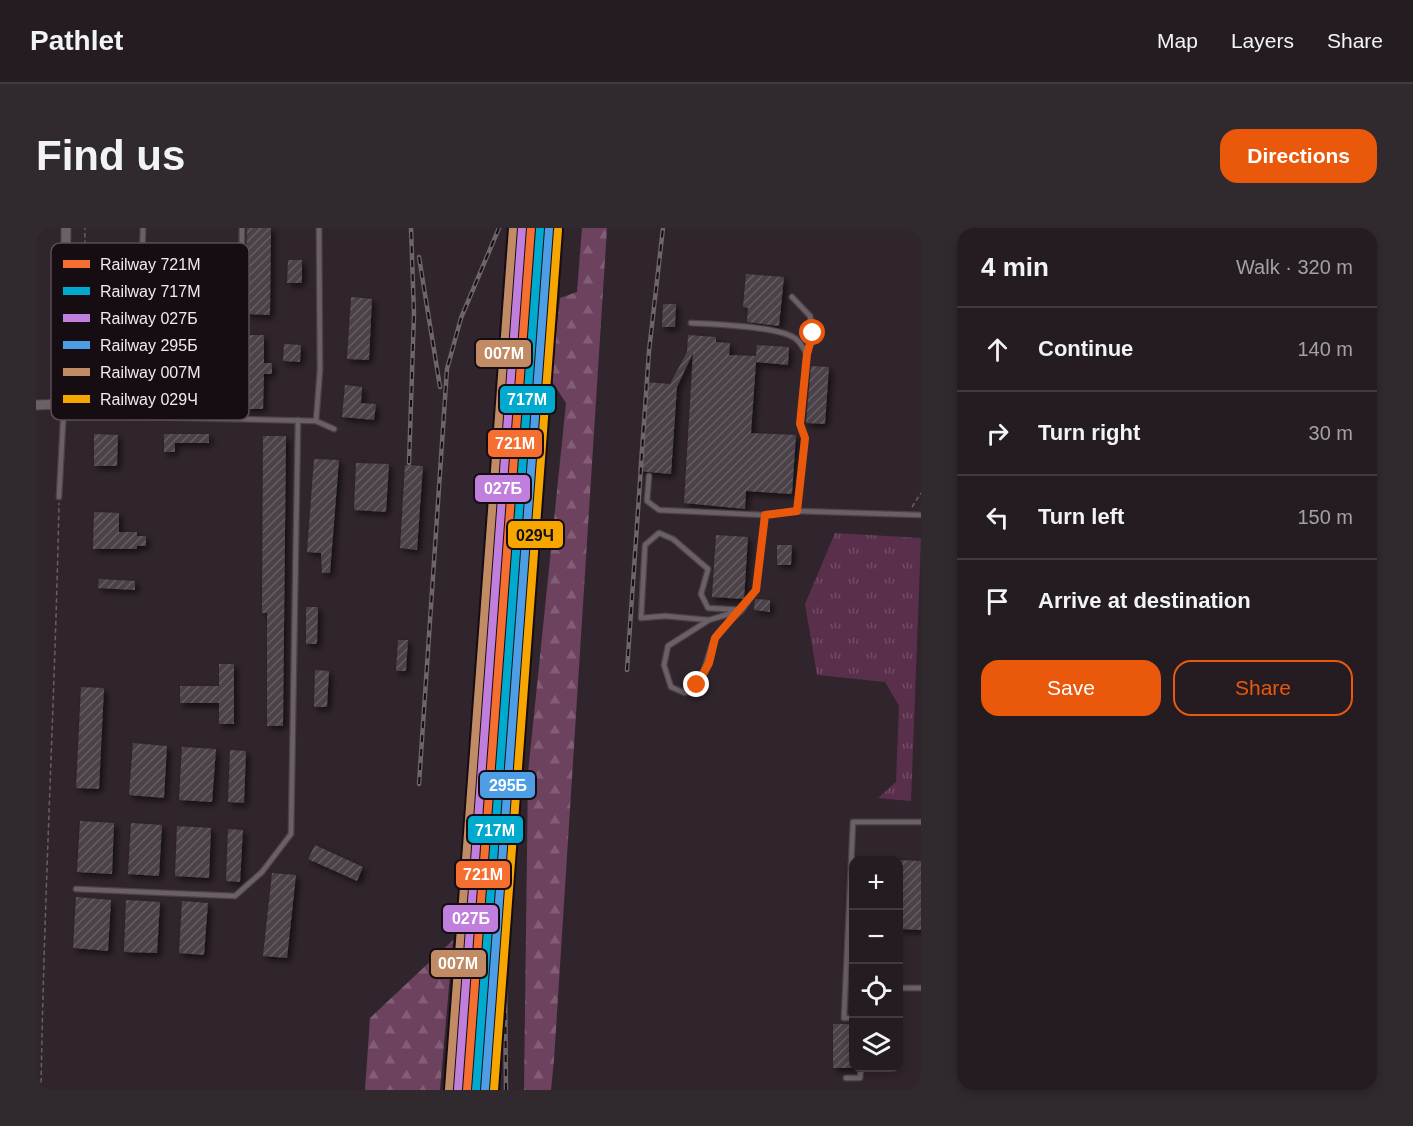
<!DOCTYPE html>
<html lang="en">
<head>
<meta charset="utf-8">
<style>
  :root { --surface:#241c21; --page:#30292e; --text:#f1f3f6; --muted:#a3a1a5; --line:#413a3f; --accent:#ea580c }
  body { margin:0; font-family:Arial,sans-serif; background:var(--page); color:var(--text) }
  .controls { position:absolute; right:18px; bottom:18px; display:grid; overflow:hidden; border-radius:12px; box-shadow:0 3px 9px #0003 }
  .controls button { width:54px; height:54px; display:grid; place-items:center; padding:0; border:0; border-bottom:2px solid var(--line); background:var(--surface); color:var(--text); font:30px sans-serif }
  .stop { position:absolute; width:18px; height:18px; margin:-14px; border:4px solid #ea580c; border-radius:50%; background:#fff }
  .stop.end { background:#ea580c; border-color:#fff; box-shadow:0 2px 6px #0008 }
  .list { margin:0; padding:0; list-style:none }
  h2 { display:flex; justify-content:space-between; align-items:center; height:78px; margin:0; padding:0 24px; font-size:26px }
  h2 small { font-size:20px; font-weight:400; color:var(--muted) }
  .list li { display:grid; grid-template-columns:39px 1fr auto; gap:18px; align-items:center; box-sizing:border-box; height:84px; padding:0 24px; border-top:2px solid var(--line) }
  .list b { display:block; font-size:22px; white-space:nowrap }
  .list em { font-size:20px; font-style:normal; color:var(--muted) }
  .actions { display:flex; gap:12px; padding:18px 24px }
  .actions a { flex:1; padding:14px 0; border:2px solid var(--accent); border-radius:18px; text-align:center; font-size:21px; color:var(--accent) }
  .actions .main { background:var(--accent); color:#fff }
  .icon { flex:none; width:33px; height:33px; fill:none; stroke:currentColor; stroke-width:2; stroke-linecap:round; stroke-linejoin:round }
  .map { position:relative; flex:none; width:885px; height:862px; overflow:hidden; border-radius:18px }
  header { display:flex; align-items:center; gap:36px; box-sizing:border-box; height:84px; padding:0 30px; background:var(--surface); border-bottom:2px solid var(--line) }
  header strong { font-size:28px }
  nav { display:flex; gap:33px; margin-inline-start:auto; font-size:21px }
  .intro { display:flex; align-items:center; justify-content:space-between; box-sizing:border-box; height:144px; padding:0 36px }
  h1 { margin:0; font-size:42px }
  .button { padding:15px 27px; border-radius:18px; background:var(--accent); color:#fff; font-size:21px; font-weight:700 }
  main { display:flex; gap:36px; padding:0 36px }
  aside { flex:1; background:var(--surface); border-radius:18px; box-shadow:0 3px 9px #0003 }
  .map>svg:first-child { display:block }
  .grass { fill:url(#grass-tufts) }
  .forest { fill:url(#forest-firs) }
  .building { fill:url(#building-hatch); filter:url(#shadow) }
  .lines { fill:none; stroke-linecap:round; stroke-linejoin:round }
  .lane-casing { stroke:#4b4248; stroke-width:7 }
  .street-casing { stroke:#4b4248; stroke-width:11 }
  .path { stroke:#696066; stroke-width:1.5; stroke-dasharray:4.5 3; stroke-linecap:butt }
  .lane { stroke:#6a6066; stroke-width:4.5 }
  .street { stroke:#6a6066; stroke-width:9 }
  .rail-casing { stroke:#6c6569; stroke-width:4.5 }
  .rail { stroke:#160d13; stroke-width:2; stroke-dasharray:7; stroke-linecap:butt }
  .rail-1-casing { stroke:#160d13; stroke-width:12 }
  .rail-2-casing { stroke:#160d13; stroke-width:12 }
  .rail-3-casing { stroke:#160d13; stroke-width:12 }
  .rail-4-casing { stroke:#160d13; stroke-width:12 }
  .rail-5-casing { stroke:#160d13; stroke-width:12 }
  .rail-6-casing { stroke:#160d13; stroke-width:12 }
  .rail-1 { stroke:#f46f30; stroke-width:8 }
  .rail-2 { stroke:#00a9ce; stroke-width:8 }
  .rail-3 { stroke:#c07fdc; stroke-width:8 }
  .rail-4 { stroke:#4d9ee5; stroke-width:8 }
  .rail-5 { stroke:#c18c65; stroke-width:8 }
  .rail-6 { stroke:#f7a600; stroke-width:8 }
  .route { stroke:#ea580c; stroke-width:8 }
  .key { fill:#160d13; stroke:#594e55; stroke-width:1.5 }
  .key-label { font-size:16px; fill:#f5e7f0 }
  .line-badge { stroke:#160d13; stroke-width:2 }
  .badge-label { font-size:16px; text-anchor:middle; font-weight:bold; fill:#fff }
  .pale-badge-label { font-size:16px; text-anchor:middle; font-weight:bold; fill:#111 }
</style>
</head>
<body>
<header>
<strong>Pathlet</strong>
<nav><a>Map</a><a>Layers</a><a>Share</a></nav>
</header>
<div class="intro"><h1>Find us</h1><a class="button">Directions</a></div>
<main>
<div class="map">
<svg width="885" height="862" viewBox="0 0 885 862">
  <defs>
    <pattern id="grass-tufts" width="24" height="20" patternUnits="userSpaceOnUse" patternTransform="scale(1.5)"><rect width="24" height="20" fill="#592f4b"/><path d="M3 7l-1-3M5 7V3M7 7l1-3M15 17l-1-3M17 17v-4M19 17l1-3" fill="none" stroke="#714d65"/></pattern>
    <pattern id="forest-firs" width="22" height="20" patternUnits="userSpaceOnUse" patternTransform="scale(1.5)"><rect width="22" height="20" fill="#6d425e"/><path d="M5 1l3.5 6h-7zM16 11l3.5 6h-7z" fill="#825d75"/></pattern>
    <pattern id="building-hatch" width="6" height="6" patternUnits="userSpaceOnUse" patternTransform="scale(1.5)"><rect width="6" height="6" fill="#4c4248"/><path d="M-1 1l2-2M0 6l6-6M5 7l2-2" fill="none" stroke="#665d63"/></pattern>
    <filter id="shadow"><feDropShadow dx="3.5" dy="3.5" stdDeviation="3" flood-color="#0009"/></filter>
  </defs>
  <rect width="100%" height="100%" fill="#30252c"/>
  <polygon class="grass" points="799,305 885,310 875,573 842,570 860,554 863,478 849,454 781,447 769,376"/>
  <g class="forest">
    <polygon points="546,0 571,0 518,832 515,862 488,862 492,545 530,175 515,152 524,70 541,64"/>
    <polygon points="417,712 404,862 329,862 334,790"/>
  </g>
  <g class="building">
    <polygon points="211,0 235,0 234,87 210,86"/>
    <polygon points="252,32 266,32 266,55 251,55"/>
    <polygon points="710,46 748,49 743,98 711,94 712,80 707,79"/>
    <polygon points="315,69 336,71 333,132 311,131"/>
    <polygon points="627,76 640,76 639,99 626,99"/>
    <polygon points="209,107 228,107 228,135 236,135 236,146 228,146 227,181 209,181"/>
    <polygon points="652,107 680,109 680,114 694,115 693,127 720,128 721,117 753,119 752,137 720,134 715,205 760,207 756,266 710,263 709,281 648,275 657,125 641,159 635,246 602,243 609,154 634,156 651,124"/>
    <polygon points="248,116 265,117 264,134 247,133"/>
    <polygon points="775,138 793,139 789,196 770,195"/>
    <polygon points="309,157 326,159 325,175 340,176 338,192 306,189"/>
    <polygon points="58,206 82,207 81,238 58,238"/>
    <polygon points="128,206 173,206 173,215 139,215 139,224 128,224"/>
    <polygon points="227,208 250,208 247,498 231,498 231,385 226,385"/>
    <polygon points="278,231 303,232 294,345 286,345 285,325 271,324"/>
    <polygon points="320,235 353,236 350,284 318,282"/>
    <polygon points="369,237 387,238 381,322 364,320"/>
    <polygon points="58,284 83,285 83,304 101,304 101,308 110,308 110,318 101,318 101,321 57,321"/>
    <polygon points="680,307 712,309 708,371 676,369"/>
    <polygon points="741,317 756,317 755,337 741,337"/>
    <polygon points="63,351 99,353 99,362 62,360"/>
    <polygon points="719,371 734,372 734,384 718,382"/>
    <polygon points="270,379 282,379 281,416 270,416"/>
    <polygon points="362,412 372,412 370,443 360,443"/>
    <polygon points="183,436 198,436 198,496 183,496 183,475 144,475 144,458 183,458"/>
    <polygon points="279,442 293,443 291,479 278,479"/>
    <polygon points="45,459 68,460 63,561 40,560"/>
    <polygon points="97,515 131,518 128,570 93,567"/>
    <polygon points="146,519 180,521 176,574 143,572"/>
    <polygon points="194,522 210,523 208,575 192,574"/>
    <polygon points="44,593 78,595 76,646 41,644"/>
    <polygon points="95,595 126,597 123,648 92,646"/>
    <polygon points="141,598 175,600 173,650 139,648"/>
    <polygon points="192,601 207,602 204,654 190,653"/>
    <polygon points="279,617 327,639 321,653 272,631"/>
    <polygon points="862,632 885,633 885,702 862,701"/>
    <polygon points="236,645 260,647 251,730 227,728"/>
    <polygon points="40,669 75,672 72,723 37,720"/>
    <polygon points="90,672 124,674 121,725 88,724"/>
    <polygon points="146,673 172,675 168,727 143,725"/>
    <rect x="797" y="796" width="21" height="44"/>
  </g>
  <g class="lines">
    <defs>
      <g id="lane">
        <polyline points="756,69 774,88 777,105 771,126 764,196 769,210 761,283 885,287"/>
        <path d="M 655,95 C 677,96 743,98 760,111 C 765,115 768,122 771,126"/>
        <polyline points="28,187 280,193 298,201"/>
        <polyline points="102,187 107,0"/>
        <polyline points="204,189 206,0"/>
        <polyline points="280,193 284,142 283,0"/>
        <polyline points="613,248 611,273 623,282 729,287 761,283"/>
        <polyline points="23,269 28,176"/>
        <path d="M 673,392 L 629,388 L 605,390 L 609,317 L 623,305 L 637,311 L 672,341 L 665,366 L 672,380 L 706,382 C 698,390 684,400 679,410 C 668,432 673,449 649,465 L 635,459 L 628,437 L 632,418 L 673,392 L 706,382 L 720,362 L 729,287"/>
        <polyline points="40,661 199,668 226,644 255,606 262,192"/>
        <polyline points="862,760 885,760"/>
        <polyline points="818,790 808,790 817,594 885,594"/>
        <polyline points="810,850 824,850 825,840"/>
      </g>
      <polyline id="street" points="0,177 28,176 30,0"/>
    </defs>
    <use href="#lane" class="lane-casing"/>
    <use href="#street" class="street-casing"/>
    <g class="path">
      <polyline points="113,67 198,70"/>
      <polyline points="109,137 197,139"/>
      <polyline points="80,178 97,179"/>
      <polyline points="107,179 199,183"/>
      <polyline points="47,182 49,0"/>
      <polyline points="79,183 81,109"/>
      <polyline points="876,279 885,265"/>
      <path d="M 5,862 C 8,666 19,471 23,275"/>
    </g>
    <use href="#lane" class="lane"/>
    <use href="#street" class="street"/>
    <defs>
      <g id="rail">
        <polyline points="383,29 404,159"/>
        <polyline points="373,235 378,86 375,0"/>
        <polyline points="591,442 613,123 627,0"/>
        <polyline points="383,556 411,141 425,90 463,0"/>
        <polyline points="470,862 469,751 474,603 520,0"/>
      </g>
    </defs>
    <use href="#rail" class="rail-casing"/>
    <use href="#rail" class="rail"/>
    <defs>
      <polyline id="rail-1" points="431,862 495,0"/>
      <polyline id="rail-2" points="440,862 504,1"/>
      <polyline id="rail-3" points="422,861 486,0"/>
      <polyline id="rail-4" points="449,862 513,1"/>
      <polyline id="rail-5" points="413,861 477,0"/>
      <polyline id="rail-6" points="458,862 522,2"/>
    </defs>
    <use href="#rail-1" class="rail-1-casing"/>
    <use href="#rail-2" class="rail-2-casing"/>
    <use href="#rail-3" class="rail-3-casing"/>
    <use href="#rail-4" class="rail-4-casing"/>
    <use href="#rail-5" class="rail-5-casing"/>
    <use href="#rail-6" class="rail-6-casing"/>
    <use href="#rail-1" class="rail-1"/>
    <use href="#rail-2" class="rail-2"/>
    <use href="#rail-3" class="rail-3"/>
    <use href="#rail-4" class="rail-4"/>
    <use href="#rail-5" class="rail-5"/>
    <use href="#rail-6" class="rail-6"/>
  </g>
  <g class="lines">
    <polyline class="route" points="661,457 673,435 679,410 720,362 729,287 761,283 769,210 764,196 771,126 777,105"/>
  </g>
  <rect x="15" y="15" width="198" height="177" rx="9" class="key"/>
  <rect x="27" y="32" width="27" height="8" fill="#f46f30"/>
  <rect x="27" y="59" width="27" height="8" fill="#00a9ce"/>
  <rect x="27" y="86" width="27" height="8" fill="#c07fdc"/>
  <rect x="27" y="113" width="27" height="8" fill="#4d9ee5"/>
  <rect x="27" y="140" width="27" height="8" fill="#c18c65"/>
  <rect x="27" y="167" width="27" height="8" fill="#f7a600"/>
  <g class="key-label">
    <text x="64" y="42">Railway 721М</text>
    <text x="64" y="69">Railway 717М</text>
    <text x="64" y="96">Railway 027Б</text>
    <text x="64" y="123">Railway 295Б</text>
    <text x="64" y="150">Railway 007М</text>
    <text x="64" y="177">Railway 029Ч</text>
  </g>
  <g class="line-badge">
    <rect x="439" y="111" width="57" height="29" rx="6" fill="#c18c65"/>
    <rect x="463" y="157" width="57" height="29" rx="6" fill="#00a9ce"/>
    <rect x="451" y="201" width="56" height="29" rx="6" fill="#f46f30"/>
    <rect x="438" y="246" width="57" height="29" rx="6" fill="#c07fdc"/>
    <rect x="471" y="292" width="57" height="29" rx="6" fill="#f7a600"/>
    <rect x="443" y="543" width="57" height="28" rx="6" fill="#4d9ee5"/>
    <rect x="431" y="587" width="57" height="29" rx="6" fill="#00a9ce"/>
    <rect x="419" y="632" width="56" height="29" rx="6" fill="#f46f30"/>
    <rect x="406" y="676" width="57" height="29" rx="6" fill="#c07fdc"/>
    <rect x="394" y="721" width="57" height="29" rx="6" fill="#c18c65"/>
  </g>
  <g class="badge-label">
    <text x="468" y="131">007М</text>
    <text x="491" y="177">717М</text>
    <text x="479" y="221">721М</text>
    <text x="467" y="266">027Б</text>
    <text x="472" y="563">295Б</text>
    <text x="459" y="608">717М</text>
    <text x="447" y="652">721М</text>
    <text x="435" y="696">027Б</text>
    <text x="422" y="741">007М</text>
  </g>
  <g class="pale-badge-label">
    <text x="499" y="313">029Ч</text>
  </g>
</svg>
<div class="controls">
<button>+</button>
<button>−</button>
<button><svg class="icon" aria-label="locate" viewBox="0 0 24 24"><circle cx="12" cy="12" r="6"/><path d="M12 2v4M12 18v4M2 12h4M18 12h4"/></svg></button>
<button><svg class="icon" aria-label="layers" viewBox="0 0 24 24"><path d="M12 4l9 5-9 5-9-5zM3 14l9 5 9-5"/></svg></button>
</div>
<div class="stop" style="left:777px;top:105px"></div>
<div class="stop end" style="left:661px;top:457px"></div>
</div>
<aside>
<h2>4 min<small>Walk · 320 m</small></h2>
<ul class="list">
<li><svg class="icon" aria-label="ahead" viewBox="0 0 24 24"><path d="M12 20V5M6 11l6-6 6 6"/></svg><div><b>Continue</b></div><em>140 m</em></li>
<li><svg class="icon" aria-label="right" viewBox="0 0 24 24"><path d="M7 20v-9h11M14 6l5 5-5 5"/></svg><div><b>Turn right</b></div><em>30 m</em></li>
<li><svg class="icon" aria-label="left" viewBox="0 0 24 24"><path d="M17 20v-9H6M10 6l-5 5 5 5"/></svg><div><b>Turn left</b></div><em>150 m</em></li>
<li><svg class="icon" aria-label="arrive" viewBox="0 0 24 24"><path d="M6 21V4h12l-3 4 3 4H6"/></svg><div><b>Arrive at destination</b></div></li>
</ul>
<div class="actions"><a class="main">Save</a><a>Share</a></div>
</aside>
</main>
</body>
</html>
